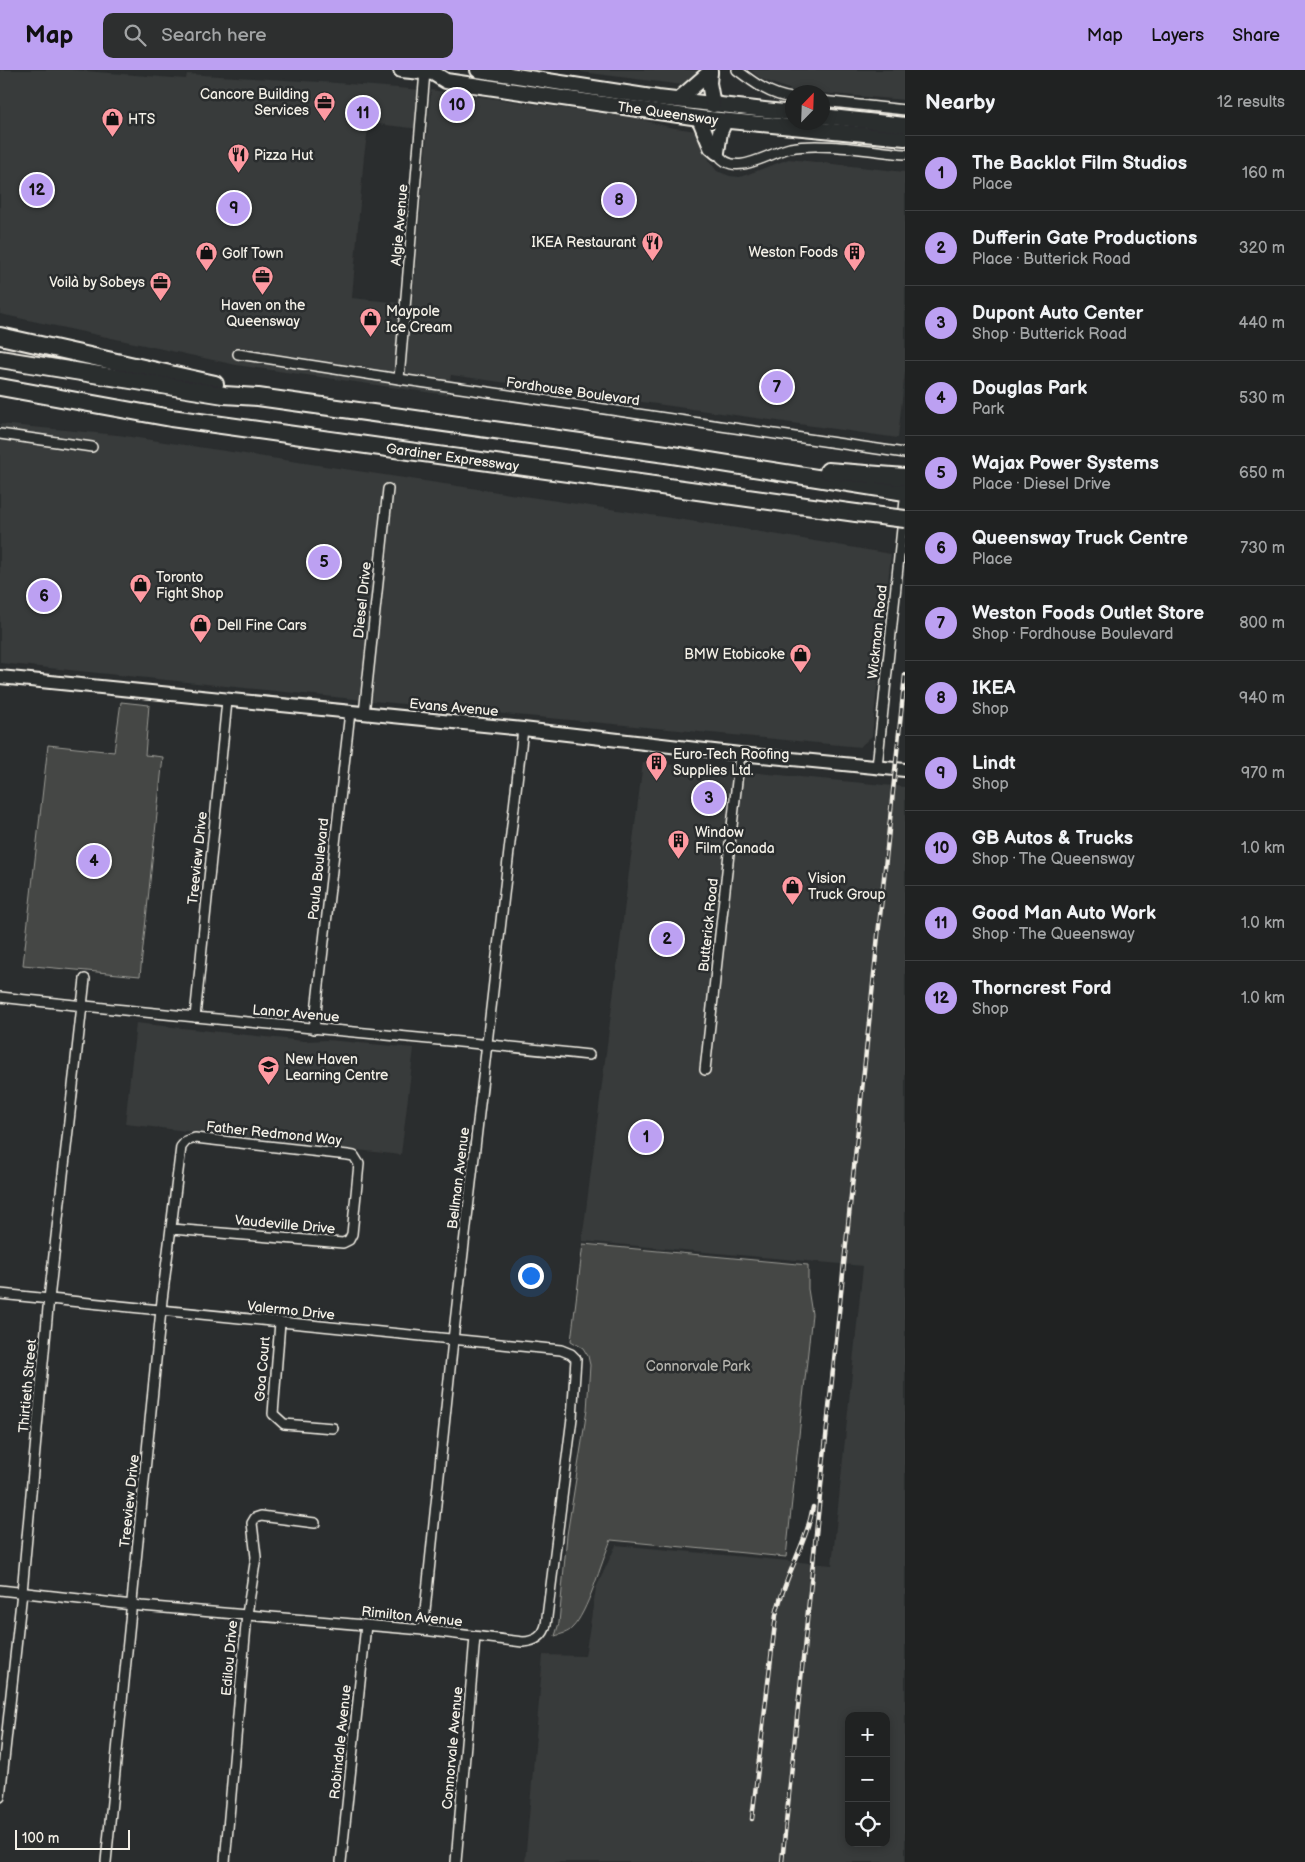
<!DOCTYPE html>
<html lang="en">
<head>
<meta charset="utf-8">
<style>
  :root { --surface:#202222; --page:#2d2f2f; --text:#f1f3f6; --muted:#a2a4a5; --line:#3d3f40; --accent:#bca0f2 }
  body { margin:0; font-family:"Balsamiq Sans",sans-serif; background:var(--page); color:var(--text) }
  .controls { position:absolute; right:15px; bottom:15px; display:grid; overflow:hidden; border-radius:10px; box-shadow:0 2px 8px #0003 }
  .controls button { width:45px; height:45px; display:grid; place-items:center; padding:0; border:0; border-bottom:1px solid var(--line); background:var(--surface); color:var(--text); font:25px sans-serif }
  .compass { position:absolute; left:785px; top:15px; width:45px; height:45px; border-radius:50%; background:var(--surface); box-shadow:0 2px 8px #0003; rotate:23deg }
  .scale { position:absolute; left:15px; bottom:12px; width:115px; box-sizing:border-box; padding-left:5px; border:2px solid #f4f1e8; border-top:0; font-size:14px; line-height:18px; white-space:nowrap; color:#f4f1e8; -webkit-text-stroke:4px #2a2d2e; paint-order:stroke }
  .you { position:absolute; left:530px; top:1205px; width:18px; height:18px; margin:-12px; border:4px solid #fff; border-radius:50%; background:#1a73e8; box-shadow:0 0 0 8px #1a73e833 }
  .badge { display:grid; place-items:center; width:32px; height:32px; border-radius:50%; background:var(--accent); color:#111; font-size:16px; font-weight:700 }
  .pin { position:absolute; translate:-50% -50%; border:2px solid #fff; box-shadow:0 1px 5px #0006 }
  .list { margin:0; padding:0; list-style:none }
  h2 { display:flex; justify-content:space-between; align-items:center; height:65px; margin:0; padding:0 20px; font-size:21px }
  h2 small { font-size:16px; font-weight:400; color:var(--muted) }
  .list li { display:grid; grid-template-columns:32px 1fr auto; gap:15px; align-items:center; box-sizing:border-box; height:75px; padding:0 20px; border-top:1px solid var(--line) }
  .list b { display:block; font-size:19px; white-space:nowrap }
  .list p { margin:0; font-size:16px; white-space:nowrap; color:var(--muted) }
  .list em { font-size:16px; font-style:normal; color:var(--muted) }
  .icon { flex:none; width:28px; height:28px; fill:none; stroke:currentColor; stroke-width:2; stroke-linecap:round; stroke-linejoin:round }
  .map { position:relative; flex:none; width:905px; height:1792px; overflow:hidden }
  header { display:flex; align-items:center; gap:30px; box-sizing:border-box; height:70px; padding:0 25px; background:var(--accent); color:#111 }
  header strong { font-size:24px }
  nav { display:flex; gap:28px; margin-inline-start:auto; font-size:18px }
  .search { width:350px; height:45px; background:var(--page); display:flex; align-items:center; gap:12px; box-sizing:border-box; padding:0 18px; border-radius:10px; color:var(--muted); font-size:19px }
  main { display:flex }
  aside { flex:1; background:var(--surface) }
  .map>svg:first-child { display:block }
  .built { fill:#373a3a; fill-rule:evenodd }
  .green { fill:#444645; stroke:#9c9c96 }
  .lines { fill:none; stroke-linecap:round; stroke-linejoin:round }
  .street-casing { stroke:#f4f1e8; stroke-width:12 }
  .secondary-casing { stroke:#f4f1e8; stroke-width:16 }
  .primary-casing { stroke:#f4f1e8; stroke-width:18 }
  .highway-casing { stroke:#f4f1e8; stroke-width:20 }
  .street { stroke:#2a2d2e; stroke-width:9 }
  .secondary { stroke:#2a2d2e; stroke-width:12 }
  .primary { stroke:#2a2d2e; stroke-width:14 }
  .highway { stroke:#2a2d2e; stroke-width:16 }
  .rail-casing { stroke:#f4f1e8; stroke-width:4.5 }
  .rail { stroke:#2a2d2e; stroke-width:2.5; stroke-dasharray:8; stroke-linecap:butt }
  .highway-bridge-casing { stroke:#f4f1e8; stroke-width:20; stroke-linecap:butt }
  .highway-bridge { stroke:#2a2d2e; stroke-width:16 }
  .labels { text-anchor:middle; stroke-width:5; stroke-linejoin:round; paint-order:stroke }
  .poi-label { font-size:14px; fill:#f4f1e8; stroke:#2a2d2e; text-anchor:start }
  .street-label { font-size:14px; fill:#f4f1e8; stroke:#2a2d2e }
  .park-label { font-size:14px; fill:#b6b5af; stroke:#2a2d2e }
</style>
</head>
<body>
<header>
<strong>Map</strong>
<div class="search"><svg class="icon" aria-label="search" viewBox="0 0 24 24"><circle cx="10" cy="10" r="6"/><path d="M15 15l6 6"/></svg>Search here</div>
<nav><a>Map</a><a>Layers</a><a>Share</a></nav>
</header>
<main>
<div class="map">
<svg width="905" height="1792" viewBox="0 0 905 1792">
  <rect width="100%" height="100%" fill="#2a2d2e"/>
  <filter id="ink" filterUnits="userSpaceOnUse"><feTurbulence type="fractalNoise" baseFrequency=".02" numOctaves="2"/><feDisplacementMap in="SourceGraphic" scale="10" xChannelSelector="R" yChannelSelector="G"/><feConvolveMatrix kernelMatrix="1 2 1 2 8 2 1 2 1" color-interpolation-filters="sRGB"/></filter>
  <g filter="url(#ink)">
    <g class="built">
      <polygon points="0,0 72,0 186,9 187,4 337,13 422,20 419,59 369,53 364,86 352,228 412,234 431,20 636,48 669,57 697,61 710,92 717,101 730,106 740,107 789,89 905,102 905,301 898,368 451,305 447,325 236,295 0,244"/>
      <polygon points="581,0 701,0 692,12 683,15 581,2"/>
      <polygon points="750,0 905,0 905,30 794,21 761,9"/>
      <polygon points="0,354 118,365 744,459 891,484 872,666 860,677 452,639 0,593"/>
      <path d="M 643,692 L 905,717 L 905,1792 L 525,1792 L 543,1585 L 585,1586 L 596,1518 L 616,1475 L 832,1495 L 863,1196 L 582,1171 ZM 849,1646 L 886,1646 L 886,1773 L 849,1773 Z"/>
      <polygon points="136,953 304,971 328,970 414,978 401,1085 125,1054"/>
    </g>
    <g class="green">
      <polygon points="121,632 149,635 145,685 163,687 140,906 23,895 48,675 114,682"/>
      <path d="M 583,1174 L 808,1195 L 808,1219 L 812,1244 L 786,1487 L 611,1470 C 601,1492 588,1543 572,1558 C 568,1563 561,1564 555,1566 L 559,1553 L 567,1465 L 587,1340 L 590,1295 L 588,1286 L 583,1278 L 571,1271 Z"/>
    </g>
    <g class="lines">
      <defs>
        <g id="street">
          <path d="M 737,0 C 754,13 770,25 792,28"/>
          <polyline points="822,31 905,40"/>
          <path d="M 717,82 C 732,110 768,83 790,78 C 821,72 872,81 905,84"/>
          <polyline points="238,284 399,309 905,383"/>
          <polyline points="399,309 425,2"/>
          <polyline points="0,364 92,377"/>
          <polyline points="364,644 388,419"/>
          <polyline points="877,697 905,430"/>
          <path d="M 0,927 C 196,949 393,964 589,985"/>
          <polyline points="195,947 227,631"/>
          <polyline points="314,959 350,642"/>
          <polyline points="705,1000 740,684"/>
          <path d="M 0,1224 L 561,1280 L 571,1284 L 576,1289 L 572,1348 L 546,1555 C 543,1567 535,1571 523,1572 L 423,1560 L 141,1536 L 0,1520"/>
          <polyline points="280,1252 273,1344 284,1354 333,1358"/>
          <polyline points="423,1560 453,1270 523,659"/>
          <polyline points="0,1727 22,1522 48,1238 85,909"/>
          <polyline points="106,1792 162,1230 181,1077 186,1071 195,1068 348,1085 354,1086 359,1094 352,1164 349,1170 343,1173 172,1159"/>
          <polyline points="225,1792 247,1544 256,1487 252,1453 255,1448 261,1446 315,1453"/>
          <polyline points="341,1792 366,1555"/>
          <polyline points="456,1792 475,1567"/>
        </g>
        <polyline id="secondary" points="0,607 523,659 740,684 905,700"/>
        <g id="primary">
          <polyline points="401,0 433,3 446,11 699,48 905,68"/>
          <polyline points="478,0 658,28 792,43"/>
          <polyline points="710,2 709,13 713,35"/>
          <polyline points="678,30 710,2"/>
          <polyline points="822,46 905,55"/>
          <polyline points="699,48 711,77 717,82"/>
          <polyline points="717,82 720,62 725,51"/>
        </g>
        <g id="highway">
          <polyline points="0,266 215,314"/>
          <polyline points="0,289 224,325 258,327 666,384 905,422"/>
          <path id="s1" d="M 0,317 L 171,348 L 856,443"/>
          <polyline points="828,401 905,407"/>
        </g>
      </defs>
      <use href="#street" class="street-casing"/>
      <use href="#secondary" class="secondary-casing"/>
      <use href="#primary" class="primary-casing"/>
      <use href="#highway" class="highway-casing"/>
      <use href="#street" class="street"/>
      <use href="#secondary" class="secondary"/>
      <use href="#primary" class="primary"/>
      <use href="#highway" class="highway"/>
      <defs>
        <g id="rail">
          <path d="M 752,1749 L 776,1545 C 784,1507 806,1475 813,1437"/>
          <polyline points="782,1792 905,605"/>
        </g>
      </defs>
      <use href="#rail" class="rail-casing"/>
      <use href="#rail" class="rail"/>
      <defs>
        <polyline id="highway-bridge" points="856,443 905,449"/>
      </defs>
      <use href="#highway-bridge" class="highway-bridge-casing"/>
      <use href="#highway-bridge" class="highway-bridge"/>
    </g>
  </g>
  <defs>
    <symbol id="office-pin" viewBox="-11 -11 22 30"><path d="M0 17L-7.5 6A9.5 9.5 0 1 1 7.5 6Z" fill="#ff9aa2" stroke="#2a2d2e"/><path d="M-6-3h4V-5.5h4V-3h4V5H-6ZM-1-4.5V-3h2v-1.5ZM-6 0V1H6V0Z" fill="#111"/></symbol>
    <symbol id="shop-pin" viewBox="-11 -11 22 30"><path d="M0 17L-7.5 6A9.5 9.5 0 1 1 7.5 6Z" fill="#ff9aa2" stroke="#2a2d2e"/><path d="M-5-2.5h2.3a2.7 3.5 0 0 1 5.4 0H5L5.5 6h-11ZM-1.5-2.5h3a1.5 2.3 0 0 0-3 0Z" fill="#111"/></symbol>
    <symbol id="restaurant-pin" viewBox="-11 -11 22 30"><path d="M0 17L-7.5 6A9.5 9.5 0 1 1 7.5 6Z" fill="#ff9aa2" stroke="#2a2d2e"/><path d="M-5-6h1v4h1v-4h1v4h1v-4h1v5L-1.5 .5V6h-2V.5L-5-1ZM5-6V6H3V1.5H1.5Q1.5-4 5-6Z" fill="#111"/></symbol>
    <symbol id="building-pin" viewBox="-11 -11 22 30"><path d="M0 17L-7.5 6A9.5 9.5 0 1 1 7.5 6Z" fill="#ff9aa2" stroke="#2a2d2e"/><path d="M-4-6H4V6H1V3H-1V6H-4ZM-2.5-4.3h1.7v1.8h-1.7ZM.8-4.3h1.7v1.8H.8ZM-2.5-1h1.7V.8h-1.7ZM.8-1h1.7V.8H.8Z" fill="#111"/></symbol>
    <symbol id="school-pin" viewBox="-11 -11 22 30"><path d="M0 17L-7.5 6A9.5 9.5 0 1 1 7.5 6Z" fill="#ff9aa2" stroke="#2a2d2e"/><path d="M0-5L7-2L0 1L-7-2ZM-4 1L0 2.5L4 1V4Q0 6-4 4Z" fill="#111"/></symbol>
  </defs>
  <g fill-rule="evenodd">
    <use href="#office-pin" x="312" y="20" width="25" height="34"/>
    <use href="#shop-pin" x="100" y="36" width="25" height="34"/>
    <use href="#restaurant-pin" x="226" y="72" width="25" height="34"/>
    <use href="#restaurant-pin" x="640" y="160" width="25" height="34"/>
    <use href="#building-pin" x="842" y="170" width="25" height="34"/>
    <use href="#shop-pin" x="194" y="170" width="25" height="34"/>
    <use href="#office-pin" x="250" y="194" width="25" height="34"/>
    <use href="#office-pin" x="148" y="200" width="25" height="34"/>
    <use href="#shop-pin" x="358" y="236" width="25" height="34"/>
    <use href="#shop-pin" x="128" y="502" width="25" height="34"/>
    <use href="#shop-pin" x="188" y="542" width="25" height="34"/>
    <use href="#shop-pin" x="788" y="572" width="25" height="34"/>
    <use href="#building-pin" x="644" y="680" width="25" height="34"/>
    <use href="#building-pin" x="666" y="758" width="25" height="34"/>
    <use href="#shop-pin" x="780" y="804" width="25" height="34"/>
    <use href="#school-pin" x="256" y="984" width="25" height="34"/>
  </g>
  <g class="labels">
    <g class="poi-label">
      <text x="309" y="29" text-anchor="end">Cancore Building<tspan x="309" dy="16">Services</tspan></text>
      <text x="128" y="54">HTS</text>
      <text x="254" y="90">Pizza Hut</text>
      <text x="636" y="177" text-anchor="end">IKEA Restaurant</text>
      <text x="838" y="187" text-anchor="end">Weston Foods</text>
      <text x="222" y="188">Golf Town</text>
      <text x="145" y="217" text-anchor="end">Voilà by Sobeys</text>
      <text x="263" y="240" text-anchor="middle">Haven on the<tspan x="263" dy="16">Queensway</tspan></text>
      <text x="386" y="246">Maypole<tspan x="386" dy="16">Ice Cream</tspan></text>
      <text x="156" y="512">Toronto<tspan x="156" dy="16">Fight Shop</tspan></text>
      <text x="217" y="560">Dell Fine Cars</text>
      <text x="785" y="589" text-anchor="end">BMW Etobicoke</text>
      <text x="673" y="689">Euro-Tech Roofing<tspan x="673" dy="16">Supplies Ltd.</tspan></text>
      <text x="695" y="767">Window<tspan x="695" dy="16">Film Canada</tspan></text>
      <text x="808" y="813">Vision<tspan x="808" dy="16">Truck Group</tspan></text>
      <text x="285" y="994">New Haven<tspan x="285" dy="16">Learning Centre</tspan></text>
    </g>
    <g class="street-label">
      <text transform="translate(668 43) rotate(8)" y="5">The Queensway</text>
      <text transform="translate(399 155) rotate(-85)" y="5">Algie Avenue</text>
      <text transform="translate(573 321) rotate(8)" y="5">Fordhouse Boulevard</text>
      <text dy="5" stroke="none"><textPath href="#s1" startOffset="458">Gardiner Expressway</textPath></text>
      <text transform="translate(362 530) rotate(-84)" y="5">Diesel Drive</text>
      <text transform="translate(877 562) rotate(-84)" y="5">Wickman Road</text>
      <text transform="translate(454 637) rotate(5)" y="5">Evans Avenue</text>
      <text transform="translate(197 788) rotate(-84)" y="5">Treeview Drive</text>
      <text transform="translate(318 799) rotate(-84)" y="5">Paula Boulevard</text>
      <text transform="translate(708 855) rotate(-84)" y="5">Butterick Road</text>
      <text transform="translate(296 943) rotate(5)" y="5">Lanor Avenue</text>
      <text transform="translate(274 1063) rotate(6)" y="5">Father Redmond Way</text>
      <text transform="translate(458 1108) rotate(-83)" y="5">Bellman Avenue</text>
      <text transform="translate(285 1154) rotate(5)" y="5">Vaudeville Drive</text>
      <text transform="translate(291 1240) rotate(6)" y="5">Valermo Drive</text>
      <text transform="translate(262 1299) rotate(-85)" y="5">Goa Court</text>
      <text transform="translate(27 1316) rotate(-85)" y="5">Thirtieth Street</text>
      <text transform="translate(129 1431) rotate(-84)" y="5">Treeview Drive</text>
      <text transform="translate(412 1546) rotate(6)" y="5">Rimilton Avenue</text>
      <text transform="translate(229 1588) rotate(-85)" y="5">Edilou Drive</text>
      <text transform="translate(340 1672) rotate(-84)" y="5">Robindale Avenue</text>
      <text transform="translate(452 1678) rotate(-85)" y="5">Connorvale Avenue</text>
    </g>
    <g class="park-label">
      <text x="698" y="1301">Connorvale Park</text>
    </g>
  </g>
</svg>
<div class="controls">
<button>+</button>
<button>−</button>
<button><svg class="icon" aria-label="locate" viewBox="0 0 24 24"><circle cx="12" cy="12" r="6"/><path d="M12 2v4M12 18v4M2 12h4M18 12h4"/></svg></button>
</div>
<svg class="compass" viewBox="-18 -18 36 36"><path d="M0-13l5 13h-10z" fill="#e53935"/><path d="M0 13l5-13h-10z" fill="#a2a4a5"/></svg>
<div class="scale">100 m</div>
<div class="you"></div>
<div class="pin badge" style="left:646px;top:1067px">1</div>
<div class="pin badge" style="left:667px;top:869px">2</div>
<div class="pin badge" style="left:709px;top:728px">3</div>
<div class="pin badge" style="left:94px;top:791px">4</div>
<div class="pin badge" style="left:324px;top:492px">5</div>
<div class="pin badge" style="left:44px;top:526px">6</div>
<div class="pin badge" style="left:777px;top:317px">7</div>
<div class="pin badge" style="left:619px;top:130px">8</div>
<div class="pin badge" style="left:234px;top:138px">9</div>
<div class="pin badge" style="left:457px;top:35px">10</div>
<div class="pin badge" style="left:363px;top:43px">11</div>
<div class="pin badge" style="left:37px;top:120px">12</div>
</div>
<aside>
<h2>Nearby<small>12 results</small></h2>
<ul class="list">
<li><span class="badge">1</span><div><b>The Backlot Film Studios</b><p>Place</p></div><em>160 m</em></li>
<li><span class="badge">2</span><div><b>Dufferin Gate Productions</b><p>Place · Butterick Road</p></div><em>320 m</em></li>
<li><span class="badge">3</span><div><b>Dupont Auto Center</b><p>Shop · Butterick Road</p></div><em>440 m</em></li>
<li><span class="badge">4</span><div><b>Douglas Park</b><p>Park</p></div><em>530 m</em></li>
<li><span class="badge">5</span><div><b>Wajax Power Systems</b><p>Place · Diesel Drive</p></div><em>650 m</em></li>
<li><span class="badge">6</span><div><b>Queensway Truck Centre</b><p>Place</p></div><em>730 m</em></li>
<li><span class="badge">7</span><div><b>Weston Foods Outlet Store</b><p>Shop · Fordhouse Boulevard</p></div><em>800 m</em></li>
<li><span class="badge">8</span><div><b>IKEA</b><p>Shop</p></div><em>940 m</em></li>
<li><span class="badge">9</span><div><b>Lindt</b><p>Shop</p></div><em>970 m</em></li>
<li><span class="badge">10</span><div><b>GB Autos &amp; Trucks</b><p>Shop · The Queensway</p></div><em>1.0 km</em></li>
<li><span class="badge">11</span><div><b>Good Man Auto Work</b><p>Shop · The Queensway</p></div><em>1.0 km</em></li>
<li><span class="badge">12</span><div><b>Thorncrest Ford</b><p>Shop</p></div><em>1.0 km</em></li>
</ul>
</aside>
</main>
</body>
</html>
